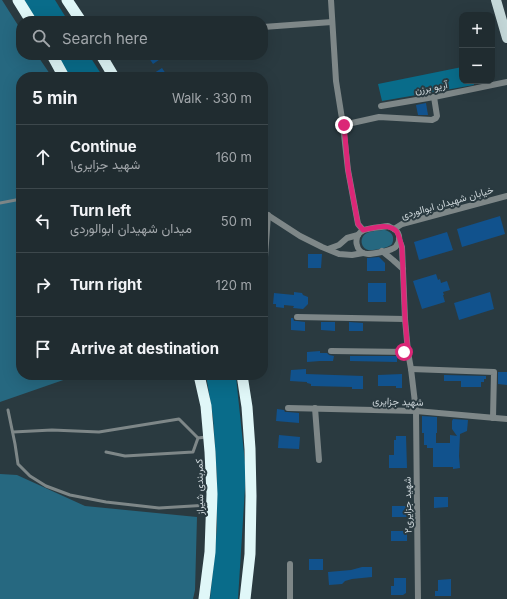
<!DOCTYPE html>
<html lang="en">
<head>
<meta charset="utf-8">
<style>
  :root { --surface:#202c30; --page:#2d383c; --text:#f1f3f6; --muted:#a2a7ab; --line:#3d484c }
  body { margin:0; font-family:Inter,Vazirmatn,sans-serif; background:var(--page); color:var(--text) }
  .controls { position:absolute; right:12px; top:12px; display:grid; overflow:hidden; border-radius:8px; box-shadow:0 4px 16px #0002 }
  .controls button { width:36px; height:36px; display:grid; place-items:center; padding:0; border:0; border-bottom:1px solid var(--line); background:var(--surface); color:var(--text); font:20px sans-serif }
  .stop { position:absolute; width:12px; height:12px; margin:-9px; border:3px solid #db2777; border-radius:50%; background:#fff }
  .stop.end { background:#db2777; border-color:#fff; box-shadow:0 1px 4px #0008 }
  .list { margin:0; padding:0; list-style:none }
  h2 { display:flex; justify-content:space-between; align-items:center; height:52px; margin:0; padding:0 16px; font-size:17px }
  h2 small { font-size:13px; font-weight:400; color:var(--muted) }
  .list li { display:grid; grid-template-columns:26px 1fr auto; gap:12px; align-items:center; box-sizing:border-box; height:64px; padding:0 16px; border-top:1px solid var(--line) }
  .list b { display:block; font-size:15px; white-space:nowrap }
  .list p { margin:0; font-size:13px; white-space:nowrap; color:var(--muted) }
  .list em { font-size:13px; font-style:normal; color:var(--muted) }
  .icon { flex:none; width:22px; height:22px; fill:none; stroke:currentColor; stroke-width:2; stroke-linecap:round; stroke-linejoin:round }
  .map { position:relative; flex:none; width:507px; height:599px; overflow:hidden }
  .search { position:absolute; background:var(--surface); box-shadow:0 4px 16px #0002; left:16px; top:16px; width:252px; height:44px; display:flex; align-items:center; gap:10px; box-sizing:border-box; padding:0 14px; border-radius:16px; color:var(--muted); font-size:15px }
  .panel { position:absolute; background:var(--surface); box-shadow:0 4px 16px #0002; left:16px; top:72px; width:252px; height:308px; border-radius:16px }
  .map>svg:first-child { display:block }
  .green { fill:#266880 }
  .forest { fill:#096c8a }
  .building { fill:#11528d }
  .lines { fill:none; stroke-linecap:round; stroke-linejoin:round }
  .lane { stroke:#7e8788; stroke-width:3 }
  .street { stroke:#7e8788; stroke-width:6 }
  .primary { stroke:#c4d7d8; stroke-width:10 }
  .highway { stroke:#e0f7f8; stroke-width:11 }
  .route { stroke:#db2777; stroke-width:5 }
  .labels { text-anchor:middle; stroke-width:4; stroke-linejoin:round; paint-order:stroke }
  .street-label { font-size:10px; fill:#ced7db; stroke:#2a3a40 }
</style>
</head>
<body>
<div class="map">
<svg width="507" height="599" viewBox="0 0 507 599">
  <rect width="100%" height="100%" fill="#2a3a40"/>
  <g class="green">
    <polygon points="0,0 2,0 21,30 21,55 37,55 52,77 21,77 21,375 72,375 72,377 0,402"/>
    <path d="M 385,230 C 391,232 394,235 393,241 C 392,244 392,245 389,246 C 386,248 375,250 371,250 C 361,251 358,237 367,233 C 371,231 380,230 385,230 Z"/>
    <polygon points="0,474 17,475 85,506 197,517 195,590 193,599 0,599"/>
  </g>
  <g class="forest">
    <polygon points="24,0 55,0 68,21 37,21"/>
    <polygon points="57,55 89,55 103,77 70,77"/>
    <polygon points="462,67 462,81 473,81 474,85 382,101 378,84"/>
    <polygon points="206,375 236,375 236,377 246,472 238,599 210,599 217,528 217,479 213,417"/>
  </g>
  <g class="building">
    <polygon points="147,55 166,55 153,64"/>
    <polygon points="162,68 168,77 148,77"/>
    <polygon points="426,103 428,115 418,115 416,105"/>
    <polygon points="500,216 505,234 462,247 457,229"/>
    <polygon points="447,232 453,250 419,260 414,242"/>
    <polygon points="308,254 322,254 321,268 308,268"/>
    <polygon points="379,257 385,263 385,271 367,271 367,258"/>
    <polygon points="436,274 438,280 440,279 441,283 447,281 450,290 443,292 444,295 443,295 445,302 422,309 413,281"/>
    <rect x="368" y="283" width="18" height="19"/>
    <polygon points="294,292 302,293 303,295 308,297 308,304 303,309 293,308 294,306 284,305 284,308 276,307 276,304 273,304 274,293 294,295"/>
    <polygon points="490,292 494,309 459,320 454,303"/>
    <polygon points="291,318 293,318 294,321 297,321 305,322 305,331 291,330"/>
    <polygon points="321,322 335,322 335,331 321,330"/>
    <polygon points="349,322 363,323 363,331 349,331"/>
    <polygon points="320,351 320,353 327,353 329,355 334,356 333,361 320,361 307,362 307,352"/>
    <polygon points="350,356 397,356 397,362 350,361"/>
    <polygon points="306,369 306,374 363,376 363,389 352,389 352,387 311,386 311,384 307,383 307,382 290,381 291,370"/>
    <polygon points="498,372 507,372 507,385 498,384"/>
    <polygon points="402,374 402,388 396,388 396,386 378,386 378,375"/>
    <polygon points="444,375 486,376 486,379 484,379 484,382 481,382 481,387 461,387 461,381 444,381"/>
    <polygon points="277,409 284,410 285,412 288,412 299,413 299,423 276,421"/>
    <polygon points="422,416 437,417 437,433 436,433 436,443 450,443 450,435 457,436 452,429 452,421 453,419 468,420 467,431 460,434 459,456 460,468 453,469 453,467 433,467 433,448 427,448 427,445 424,445 424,433 422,433"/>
    <polygon points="279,435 300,437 299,449 278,448"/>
    <polygon points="396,436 406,436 407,468 389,468 389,455 394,455 394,440 396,440"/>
    <polygon points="434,497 448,497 448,507 434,508"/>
    <rect x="392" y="506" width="16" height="11"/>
    <rect x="391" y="531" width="16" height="10"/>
    <rect x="309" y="559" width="14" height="11"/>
    <polygon points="362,567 372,567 372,577 352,579 345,581 342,584 329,585 328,572 351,570"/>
    <polygon points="394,578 406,578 406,593 403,595 391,595 391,586 394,586"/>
    <polygon points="451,579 451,596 435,596 435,591 438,591 438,580"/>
  </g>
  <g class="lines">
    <g class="lane">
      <polyline points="0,203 21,199"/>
      <polyline points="8,410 15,444 18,464 30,476 46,486 70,495 106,502 159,508 209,505"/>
      <polyline points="13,432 52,430 99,432 179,419 198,438"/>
      <polyline points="106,452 125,456 193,452 198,438 206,437"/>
    </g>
    <g class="street">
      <polyline points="331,0 336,81 343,125 348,170 358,224 363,230"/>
      <polyline points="263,27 332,22"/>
      <polyline points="381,106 434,97 507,82"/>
      <polyline points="343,125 379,117 432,120 436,118 437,116 434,97"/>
      <polyline points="263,212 300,236 322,247 339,254 352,255 363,253"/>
      <path d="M 388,226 C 392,228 396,229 398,233 C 401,239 398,247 392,249 C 388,251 373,254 368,254 C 355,254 352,235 364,230 C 368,228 382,227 388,226 Z"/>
      <polyline points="394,229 402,224 507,196"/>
      <polyline points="399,239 402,247 405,319 408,352 411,369 416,411 418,599"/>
      <polyline points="328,249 339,245 347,238 358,235"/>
      <polyline points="382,251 393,260 403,269"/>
      <polyline points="263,285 268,215"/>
      <polyline points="297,317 405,319"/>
      <polyline points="331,351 408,352"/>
      <polyline points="411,369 494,372 493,418"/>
      <polyline points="288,408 416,411 507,419"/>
      <polyline points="315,408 319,460"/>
      <polyline points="290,564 290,599"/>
    </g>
    <polyline class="primary" points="496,0 507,38"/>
    <g class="highway">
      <polyline points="18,0 31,21"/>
      <polyline points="67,0 81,21"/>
      <polyline points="52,55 64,77"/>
      <polyline points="101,55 114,77"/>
      <polyline points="199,375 206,406 210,452 212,494 210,552 204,599"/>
      <polyline points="242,375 247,407 250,449 251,496 250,554 245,599"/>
    </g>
  </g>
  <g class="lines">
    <path class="route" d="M 344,125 L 348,170 L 358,224 L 363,230 C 373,228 390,222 397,232 C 399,236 401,243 402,248 L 405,319 L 408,352 L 404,352"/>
  </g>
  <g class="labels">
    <g class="street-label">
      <text transform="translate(431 87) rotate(-11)" y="4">آریو برزن</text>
      <text transform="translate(447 202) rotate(-16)" y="4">خیابان شهیدان ابوالوردی</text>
      <text transform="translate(398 401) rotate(2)" y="4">شهید جزایری</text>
      <text transform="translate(199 487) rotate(-91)" y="4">کمربندی شیراز</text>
      <text transform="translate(407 505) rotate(-91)" y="4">شهید جزایری۲</text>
    </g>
  </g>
</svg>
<div class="controls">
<button>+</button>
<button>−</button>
</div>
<div class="stop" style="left:404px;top:352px"></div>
<div class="stop end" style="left:344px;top:125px"></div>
<div class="search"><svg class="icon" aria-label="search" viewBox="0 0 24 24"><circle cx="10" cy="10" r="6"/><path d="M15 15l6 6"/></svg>Search here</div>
<section class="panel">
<h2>5 min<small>Walk · 330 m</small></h2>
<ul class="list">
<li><svg class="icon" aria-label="ahead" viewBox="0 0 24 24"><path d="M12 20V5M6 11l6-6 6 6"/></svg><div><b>Continue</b><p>شهید جزایری۱</p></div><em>160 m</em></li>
<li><svg class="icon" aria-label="left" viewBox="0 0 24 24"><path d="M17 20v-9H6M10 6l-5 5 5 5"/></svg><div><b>Turn left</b><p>میدان شهیدان ابوالوردی</p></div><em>50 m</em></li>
<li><svg class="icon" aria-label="right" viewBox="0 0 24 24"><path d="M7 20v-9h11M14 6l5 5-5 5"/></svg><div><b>Turn right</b></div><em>120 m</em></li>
<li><svg class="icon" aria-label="arrive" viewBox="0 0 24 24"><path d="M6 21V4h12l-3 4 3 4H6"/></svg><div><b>Arrive at destination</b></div></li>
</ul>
</section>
</div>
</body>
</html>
